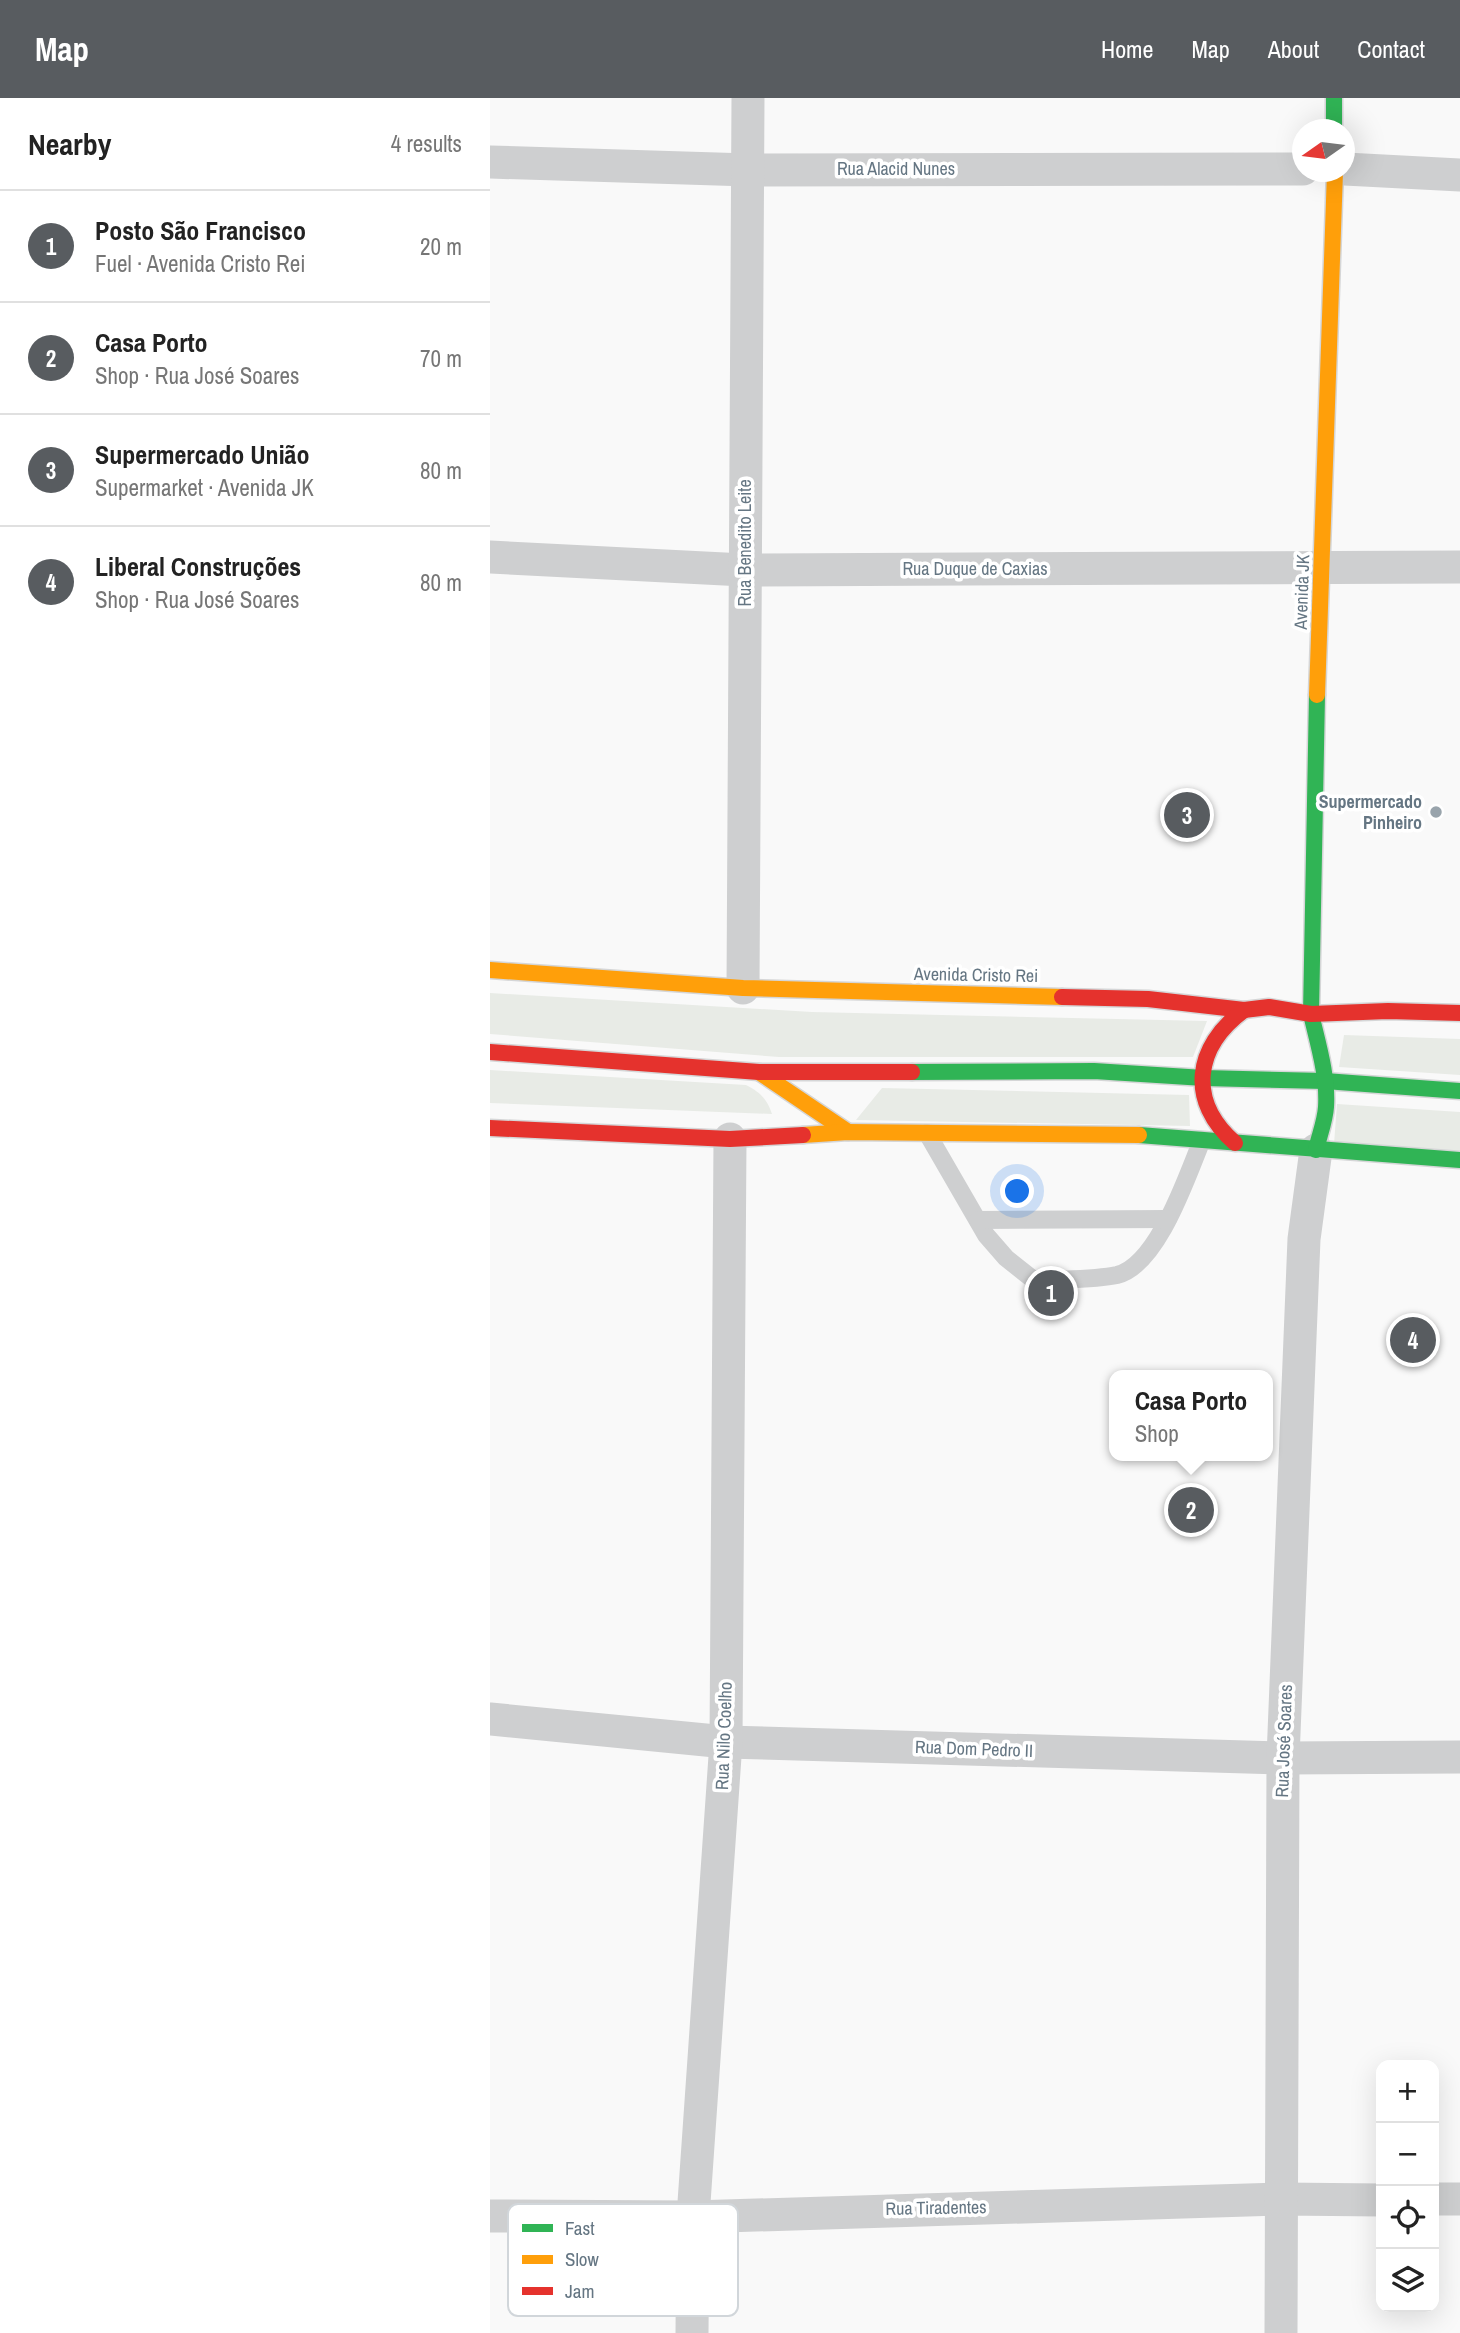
<!DOCTYPE html>
<html lang="en">
<head>
<meta charset="utf-8">
<style>
  :root { --surface:#fff; --page:#f2f2f2; --text:#222; --muted:#767676; --line:#e0e0e0; --accent:#585c60 }
  body { margin:0; font-family:"Archivo Narrow",sans-serif; background:var(--page); color:var(--text) }
  .controls { position:absolute; right:21px; bottom:21px; display:grid; overflow:hidden; border-radius:14px; box-shadow:0 7px 28px #0002 }
  .controls button { width:63px; height:63px; display:grid; place-items:center; padding:0; border:0; border-bottom:2px solid var(--line); background:var(--surface); color:var(--text); font:35px sans-serif }
  .compass { position:absolute; left:802px; top:21px; width:63px; height:63px; border-radius:50%; background:var(--surface); box-shadow:0 7px 28px #0002; rotate:256deg }
  .you { position:absolute; left:528px; top:1094px; width:24px; height:24px; margin:-18px; border:5px solid #fff; border-radius:50%; background:#1a73e8; box-shadow:0 0 0 10px #1a73e833 }
  .badge { display:grid; place-items:center; width:46px; height:46px; border-radius:50%; background:var(--accent); color:#fff; font-size:23px; font-weight:700 }
  .pin { position:absolute; translate:-50% -50%; border:4px solid #fff; box-shadow:0 2px 7px #0006 }
  .popup { position:absolute; left:619px; top:1272px; width:164px; height:91px; box-sizing:border-box; display:grid; place-content:center; border-radius:14px; background:var(--surface); filter:drop-shadow(0 2px 5px #0005); font-size:23px; white-space:nowrap; color:var(--muted) }
  .popup b { font-size:26px; color:var(--text) }
  .popup::after { content:''; position:absolute; left:50%; top:100%; margin-left:-14px; border:14px solid transparent; border-top-color:var(--surface) }
  .list { margin:0; padding:0; list-style:none }
  h2 { display:flex; justify-content:space-between; align-items:center; height:91px; margin:0; padding:0 28px; font-size:30px }
  h2 small { font-size:23px; font-weight:400; color:var(--muted) }
  .list li { display:grid; grid-template-columns:46px 1fr auto; gap:21px; align-items:center; box-sizing:border-box; height:112px; padding:0 28px; border-top:2px solid var(--line) }
  .list b { display:block; font-size:26px; white-space:nowrap }
  .list p { margin:0; font-size:23px; white-space:nowrap; color:var(--muted) }
  .list em { font-size:23px; font-style:normal; color:var(--muted) }
  .icon { flex:none; width:38px; height:38px; fill:none; stroke:currentColor; stroke-width:2; stroke-linecap:round; stroke-linejoin:round }
  .map { position:relative; flex:none; width:970px; height:2235px; overflow:hidden }
  header { display:flex; align-items:center; gap:42px; box-sizing:border-box; height:98px; padding:0 35px; background:var(--accent); color:#fff }
  header strong { font-size:33px }
  nav { display:flex; gap:38px; margin-inline-start:auto; font-size:24px }
  main { display:flex }
  aside { flex:1; background:var(--surface) }
  .map>svg:first-child { display:block }
  .green { fill:#e8ebe6 }
  .lines { fill:none; stroke-linecap:round; stroke-linejoin:round }
  .fast-casing { stroke:#d5d6d7; stroke-width:19 }
  .slow-casing { stroke:#d5d6d7; stroke-width:19 }
  .jam-casing { stroke:#d5d6d7; stroke-width:19 }
  .lane { stroke:#cecfd0; stroke-width:18 }
  .street { stroke:#cecfd0; stroke-width:33 }
  .fast { stroke:#30b455; stroke-width:16 }
  .slow { stroke:#ff9f0a; stroke-width:16 }
  .jam { stroke:#e5322d; stroke-width:16 }
  .poi-dot { fill:#99a4ac; stroke:#fff; stroke-width:2.5 }
  .labels { text-anchor:middle; stroke-width:7; stroke-linejoin:round; paint-order:stroke }
  .street-label { font-size:18px; fill:#657683; stroke:#fff }
  .poi-label { font-size:18px; font-weight:bold; fill:#657683; stroke:#fff; text-anchor:end }
  .key { fill:#fff; stroke:#d1d6da; stroke-width:2 }
  .key-label { font-size:19px; fill:#657683 }
</style>
</head>
<body>
<header>
<strong>Map</strong>
<nav><a>Home</a><a>Map</a><a>About</a><a>Contact</a></nav>
</header>
<main>
<aside>
<h2>Nearby<small>4 results</small></h2>
<ul class="list">
<li><span class="badge">1</span><div><b>Posto São Francisco</b><p>Fuel · Avenida Cristo Rei</p></div><em>20 m</em></li>
<li><span class="badge">2</span><div><b>Casa Porto</b><p>Shop · Rua José Soares</p></div><em>70 m</em></li>
<li><span class="badge">3</span><div><b>Supermercado União</b><p>Supermarket · Avenida JK</p></div><em>80 m</em></li>
<li><span class="badge">4</span><div><b>Liberal Construções</b><p>Shop · Rua José Soares</p></div><em>80 m</em></li>
</ul>
</aside>
<div class="map">
<svg width="970" height="2235" viewBox="0 0 970 2235">
  <rect width="100%" height="100%" fill="#f9f9f9"/>
  <g class="green">
    <polygon points="0,895 322,914 717,923 703,959 289,959 0,936"/>
    <polygon points="854,937 970,941 970,977 849,969"/>
    <path d="M 0,972 L 256,987 C 270,994 277,1001 282,1016 L 0,1005 Z"/>
    <polygon points="392,990 699,997 700,1028 366,1022"/>
    <polygon points="847,1006 970,1014 970,1053 844,1046"/>
  </g>
  <g class="lines">
    <defs>
      <g id="fast">
        <polyline points="844,0 844,32"/>
        <polyline points="422,974 604,973 714,980 835,983 970,993"/>
        <polyline points="649,1037 970,1062"/>
        <path d="M 826,1052 C 829,1038 835,1024 836,1009 C 838,978 828,946 821,916 L 827,597"/>
      </g>
      <g id="slow">
        <polyline points="827,597 845,74"/>
        <polyline points="0,872 253,890 572,899"/>
        <polyline points="269,974 358,1034"/>
        <polyline points="313,1037 358,1034 649,1037"/>
      </g>
      <g id="jam">
        <polyline points="572,899 658,901 754,912 779,909 821,916 898,913 970,915"/>
        <polyline points="0,954 269,974 422,974"/>
        <polyline points="0,1030 240,1041 313,1037"/>
        <path d="M 745,1045 C 697,1003 704,949 754,912"/>
      </g>
    </defs>
    <use href="#fast" class="fast-casing"/>
    <use href="#slow" class="slow-casing"/>
    <use href="#jam" class="jam-casing"/>
    <g class="lane">
      <path d="M 437,1035 L 496,1137 L 516,1160 L 545,1183 C 570,1181 604,1182 627,1177 C 668,1167 697,1078 712,1042"/>
      <polyline points="488,1122 678,1121"/>
    </g>
    <g class="street">
      <polyline points="0,64 259,72 813,71"/>
      <polyline points="855,71 970,77"/>
      <polyline points="0,459 254,472 970,469"/>
      <polyline points="253,890 258,0"/>
      <polyline points="0,1621 236,1644 793,1660 970,1659"/>
      <polyline points="944,2101 970,2101"/>
      <polyline points="0,2118 203,2119 792,2101 891,2102"/>
      <polyline points="202,2235 203,2119 236,1644 240,1041"/>
      <polyline points="791,2235 793,1660 814,1141 826,1052"/>
    </g>
    <use href="#fast" class="fast"/>
    <use href="#slow" class="slow"/>
    <use href="#jam" class="jam"/>
  </g>
  <circle class="poi-dot" cx="946" cy="714" r="7"/>
  <g class="labels">
    <g class="street-label">
      <text x="406" y="77">Rua Alacid Nunes</text>
      <text transform="translate(255 445) rotate(-90)" y="6">Rua Benedito Leite</text>
      <text x="485" y="477">Rua Duque de Caxias</text>
      <text transform="translate(812 494) rotate(-88)" y="6">Avenida JK</text>
      <text transform="translate(486 877) rotate(1)" y="6">Avenida Cristo Rei</text>
      <text transform="translate(234 1638) rotate(-88)" y="6">Rua Nilo Coelho</text>
      <text transform="translate(794 1643) rotate(-88)" y="6">Rua José Soares</text>
      <text transform="translate(484 1651) rotate(2)" y="6">Rua Dom Pedro II</text>
      <text transform="translate(446 2110) rotate(-1)" y="6">Rua Tiradentes</text>
    </g>
    <g class="poi-label">
      <text x="932" y="710">Supermercado<tspan x="932" dy="21">Pinheiro</tspan></text>
    </g>
  </g>
  <rect x="18" y="2106" width="230" height="112" rx="10" class="key"/>
  <rect x="32" y="2126" width="31" height="8" fill="#30b455"/>
  <rect x="32" y="2157" width="31" height="9" fill="#ff9f0a"/>
  <rect x="32" y="2189" width="31" height="8" fill="#e5322d"/>
  <g class="key-label">
    <text x="75" y="2137">Fast</text>
    <text x="75" y="2168">Slow</text>
    <text x="75" y="2200">Jam</text>
  </g>
</svg>
<div class="controls">
<button>+</button>
<button>−</button>
<button><svg class="icon" aria-label="locate" viewBox="0 0 24 24"><circle cx="12" cy="12" r="6"/><path d="M12 2v4M12 18v4M2 12h4M18 12h4"/></svg></button>
<button><svg class="icon" aria-label="layers" viewBox="0 0 24 24"><path d="M12 4l9 5-9 5-9-5zM3 14l9 5 9-5"/></svg></button>
</div>
<svg class="compass" viewBox="-18 -18 36 36"><path d="M0-13l5 13h-10z" fill="#e53935"/><path d="M0 13l5-13h-10z" fill="#767676"/></svg>
<div class="you"></div>
<div class="pin badge" style="left:561px;top:1195px">1</div>
<div class="pin badge" style="left:701px;top:1412px">2</div>
<div class="popup"><b>Casa Porto</b>Shop</div>
<div class="pin badge" style="left:697px;top:717px">3</div>
<div class="pin badge" style="left:923px;top:1242px">4</div>
</div>
</main>
</body>
</html>
